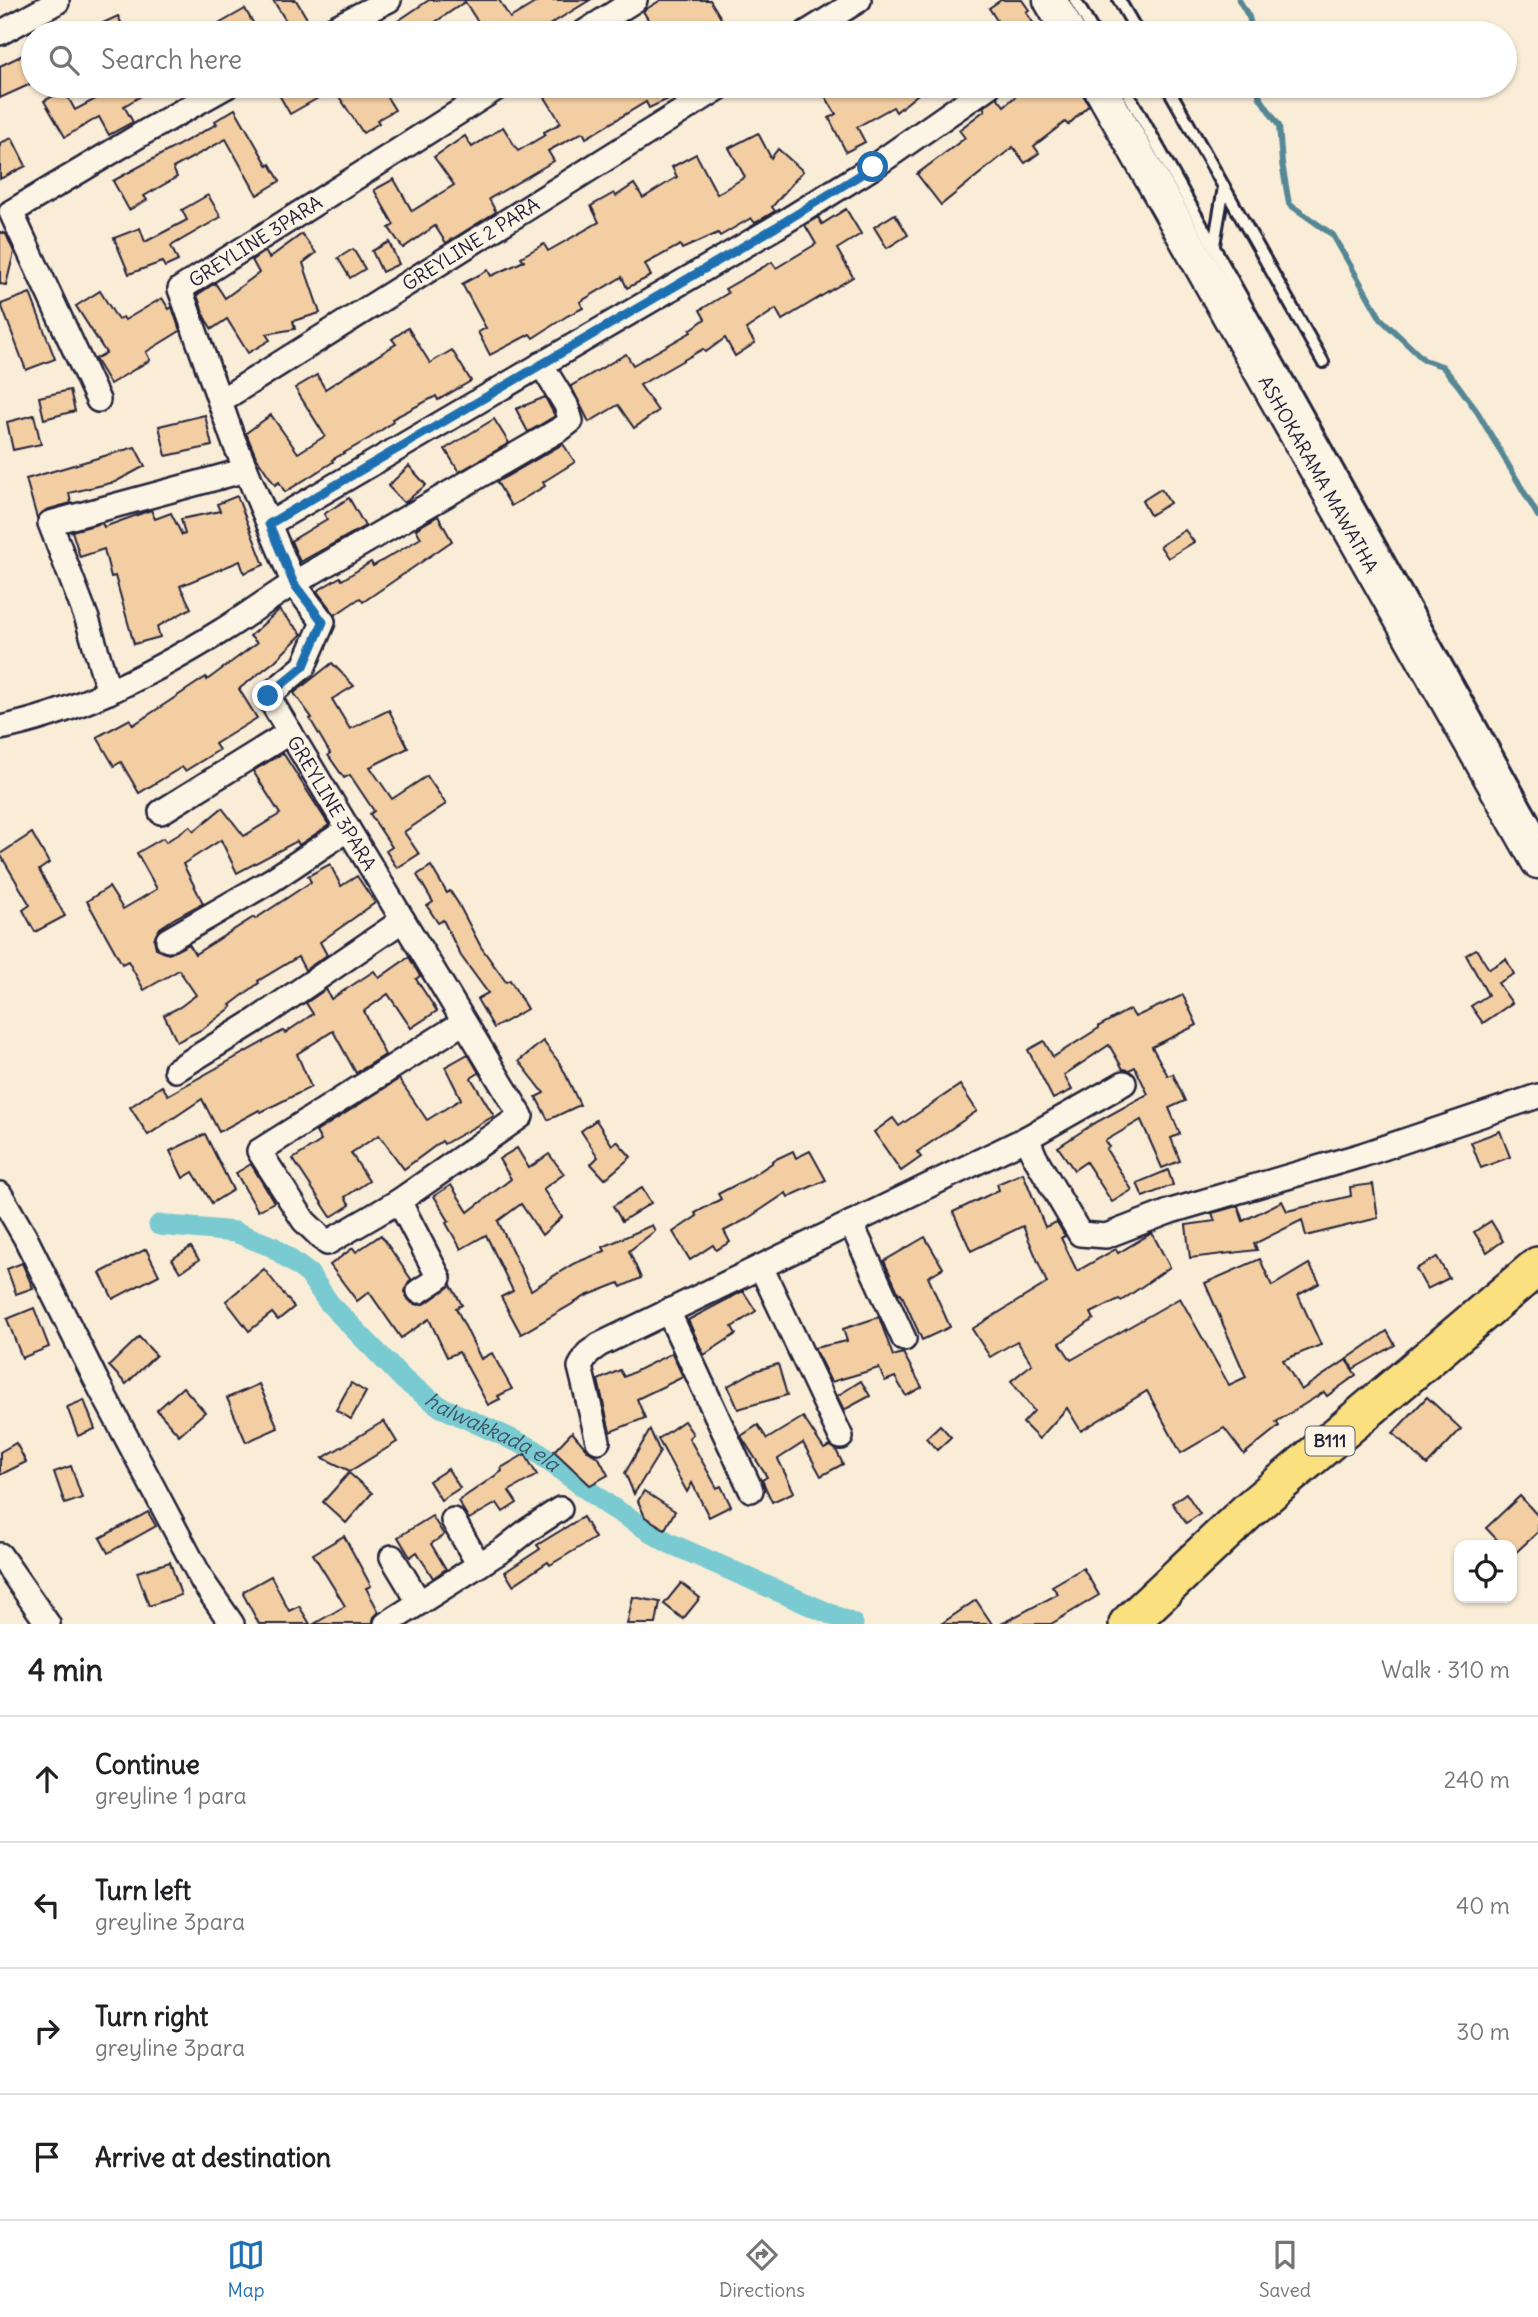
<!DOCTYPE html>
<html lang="en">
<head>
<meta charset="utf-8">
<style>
  :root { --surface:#fff; --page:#f6f6f6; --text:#202124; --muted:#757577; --line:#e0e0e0; --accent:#1f6fb2 }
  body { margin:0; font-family:Delius,sans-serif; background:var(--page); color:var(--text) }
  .controls { position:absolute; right:21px; bottom:21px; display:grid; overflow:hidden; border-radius:14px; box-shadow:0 2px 5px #0004 }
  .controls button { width:63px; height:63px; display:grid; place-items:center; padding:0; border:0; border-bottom:2px solid var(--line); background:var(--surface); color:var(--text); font:35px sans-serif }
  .stop { position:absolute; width:21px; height:21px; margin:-16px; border:5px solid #1f6fb2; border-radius:50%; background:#fff }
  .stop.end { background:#1f6fb2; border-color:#fff; box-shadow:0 2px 7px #0008 }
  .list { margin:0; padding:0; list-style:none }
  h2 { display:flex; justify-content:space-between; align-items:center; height:91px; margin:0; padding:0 28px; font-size:30px }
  h2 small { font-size:23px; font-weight:400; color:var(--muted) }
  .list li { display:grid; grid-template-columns:46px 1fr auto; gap:21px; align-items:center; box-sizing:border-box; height:126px; padding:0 28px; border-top:2px solid var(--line) }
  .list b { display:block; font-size:26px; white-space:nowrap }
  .list p { margin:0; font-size:23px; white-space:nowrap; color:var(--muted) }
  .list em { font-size:23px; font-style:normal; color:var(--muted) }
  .icon { flex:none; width:38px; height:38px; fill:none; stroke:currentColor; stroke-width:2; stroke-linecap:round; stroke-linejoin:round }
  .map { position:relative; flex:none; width:1538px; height:1624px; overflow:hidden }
  .search { position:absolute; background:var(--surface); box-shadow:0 2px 5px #0004; left:21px; right:21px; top:21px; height:77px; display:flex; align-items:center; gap:18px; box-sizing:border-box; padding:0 24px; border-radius:38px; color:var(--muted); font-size:26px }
  .sheet { height:595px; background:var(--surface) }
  nav { display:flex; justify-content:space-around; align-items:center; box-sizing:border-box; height:98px; border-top:2px solid var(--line); background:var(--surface); font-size:19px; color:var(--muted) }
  nav a { display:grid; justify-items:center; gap:4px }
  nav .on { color:var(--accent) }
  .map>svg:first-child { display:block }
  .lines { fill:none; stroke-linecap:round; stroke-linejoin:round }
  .stream { stroke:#568795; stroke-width:6 }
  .canal { stroke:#79cad1; stroke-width:21 }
  .building { fill:#f3cea3; stroke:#22223b; stroke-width:2 }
  .lane-casing { stroke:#22223b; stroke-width:16 }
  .street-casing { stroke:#22223b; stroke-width:28 }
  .secondary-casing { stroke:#22223b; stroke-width:37 }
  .primary-casing { stroke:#22223b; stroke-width:42 }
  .lane { stroke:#fcf5e5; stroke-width:10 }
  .street { stroke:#fcf5e5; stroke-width:23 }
  .secondary { stroke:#fcf5e5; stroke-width:32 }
  .primary { stroke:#fbe080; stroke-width:37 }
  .route { stroke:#1f6fb2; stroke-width:9 }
  .labels { text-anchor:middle; stroke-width:5; stroke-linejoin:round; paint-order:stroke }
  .shield { fill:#fcf5e5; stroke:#63616e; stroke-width:2 }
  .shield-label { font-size:18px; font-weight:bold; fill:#22223b }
  .street-label { font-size:19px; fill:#22223b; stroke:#fcf5e5 }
  .water-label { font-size:21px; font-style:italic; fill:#3c5468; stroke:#fcf5e5 }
</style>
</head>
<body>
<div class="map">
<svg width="1538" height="1624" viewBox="0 0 1538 1624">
  <rect width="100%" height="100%" fill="#faedd8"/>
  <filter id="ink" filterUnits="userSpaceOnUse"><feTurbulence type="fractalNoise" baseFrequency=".0143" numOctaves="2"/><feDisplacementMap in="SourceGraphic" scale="14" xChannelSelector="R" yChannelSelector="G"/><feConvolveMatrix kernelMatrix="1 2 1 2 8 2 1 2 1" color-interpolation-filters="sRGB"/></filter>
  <g filter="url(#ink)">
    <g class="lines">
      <g class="stream">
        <polyline points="1239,0 1249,17 1253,33"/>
        <polyline points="1259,86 1259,96 1279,126 1282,163 1289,204 1333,235 1381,319 1424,360 1442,366 1458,385 1478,413 1538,516"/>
      </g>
      <path class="canal" id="s1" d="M 159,1225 L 235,1232 L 273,1247 L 309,1274 L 329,1303 L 405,1381 L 441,1407 L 533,1449 L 608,1505 L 669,1543 L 853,1624"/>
    </g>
    <g class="building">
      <polygon points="273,0 296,0 309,22 293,32"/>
      <polygon points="429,0 499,0 510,18 540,0 590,0 536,33 485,33 465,2 422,31 420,27 410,33 380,33"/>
      <polygon points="661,0 710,0 730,33 656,33 643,11"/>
      <polygon points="1001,0 1022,0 1029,10 1026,12 1040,33 1005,33 989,8"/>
      <polygon points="245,9 259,33 203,33"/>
      <polygon points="118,16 126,33 81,33"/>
      <polygon points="33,50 33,83 0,98 0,66"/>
      <polygon points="120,86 158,86 124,106 133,122 109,135 99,117 65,137 44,101 64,90 75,110"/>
      <polygon points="274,86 380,86 395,110 377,120 379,123 363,133 334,89 290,114"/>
      <polygon points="538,86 696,86 649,108 646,102 586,138 583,132 548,151 554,161 489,199 496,212 446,243 435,226 403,248 389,228 394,225 374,190 394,179 412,211 454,185 434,157 465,136 472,147 503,127 518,151 545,135 544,132 561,123"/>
      <polygon points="819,86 928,86 896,112 893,107 857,127 865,142 846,152 829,118 836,114"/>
      <polygon points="1028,86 1078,86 1089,105 1068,125 1065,122 1034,146 1039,153 1025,163 1013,147 941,205 917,174 965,138 959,130 985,110 983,107 997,97 1004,106"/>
      <polygon points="235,109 268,166 270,164 280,181 257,195 226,139 173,168 177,177 144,196 147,200 129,210 113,181 217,124 215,121"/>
      <polygon points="758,133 771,158 778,149 803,171 772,207 775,211 755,223 751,218 720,236 718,233 682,249 680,245 645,264 651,276 627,288 622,277 580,302 583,308 567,316 533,338 530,334 490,355 478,332 486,328 462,284 488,270 491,276 524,261 521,257 544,244 548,251 599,222 591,206 614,193 616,196 634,184 643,198 677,177 672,167 696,154 717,194 745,177 729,148"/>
      <polygon points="12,138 26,166 0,179 0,143"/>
      <polygon points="208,195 221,217 171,246 178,261 165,267 162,262 129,274 114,238 140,228 145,242 187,220 182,210"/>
      <polygon points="846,209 861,234 837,249 853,277 782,320 776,309 746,329 755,343 735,356 725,338 706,352 703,349 640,385 658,411 634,428 618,405 589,422 571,386 626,354 633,365 691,332 690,330 705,319 700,310 728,293 725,289 772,262 776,268 816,244 805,225 818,217 822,224"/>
      <polygon points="895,214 908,235 887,248 874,227"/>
      <polygon points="0,232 6,234 14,252 6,285 0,284"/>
      <polygon points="302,234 316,253 303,263 320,313 293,321 295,329 266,334 270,340 248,353 227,319 212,329 206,320 197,295 215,283 225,298 259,273 252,260 265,251 269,258"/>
      <polygon points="389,242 399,264 382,272 372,251"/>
      <polygon points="353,249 365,269 350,278 338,258"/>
      <polygon points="100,291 118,320 123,317 125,320 162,298 169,309 172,307 180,331 146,352 150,360 110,384 95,359 106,353 76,306"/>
      <polygon points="30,293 55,359 26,370 1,304"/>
      <polygon points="408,328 430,363 452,350 471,381 438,400 436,396 392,419 393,422 370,438 332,460 333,462 285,492 279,482 275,485 256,457 246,433 271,415 298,453 325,436 295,388 317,375 325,389 396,344 392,339"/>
      <polygon points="70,390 75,411 44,419 39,397"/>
      <polygon points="545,397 555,416 528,432 516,409"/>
      <polygon points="34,415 41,444 13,450 7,422"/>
      <polygon points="205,415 212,446 166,456 159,426"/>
      <polygon points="494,419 509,443 459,472 445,449"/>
      <polygon points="563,444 575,462 543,482 545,486 511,506 497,482"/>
      <polygon points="135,447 145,466 115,482 69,493 71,503 46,510 37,518 26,479"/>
      <polygon points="409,466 426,485 404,503 388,486"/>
      <polygon points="1161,489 1170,503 1150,515 1142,501"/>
      <polygon points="237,496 264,565 244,573 240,561 180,586 191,608 157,627 160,637 134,644 115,576 111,577 104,549 80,557 72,531 102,523 104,527 151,510 155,519 171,513 182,535 185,534 181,519 220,511 217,504"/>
      <polygon points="349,498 365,526 300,562 291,541 327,519 324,514"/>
      <polygon points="438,516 452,541 363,602 360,598 335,615 317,591 340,577 342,580 371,562 373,566 421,538 416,529"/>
      <polygon points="1185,530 1194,542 1168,558 1160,546"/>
      <polygon points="279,610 302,634 275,661 239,689 257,718 215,744 219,750 185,771 182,767 139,793 121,762 114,766 97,737 130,719 133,725 206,677 207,680 257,643 250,636"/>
      <polygon points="332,663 354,686 332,699 350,729 389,710 408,748 370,767 392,799 427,776 446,804 404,832 419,854 397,868 386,851 392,847 370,814 374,811 350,775 344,778 328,755 330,753 310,719 312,718 294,693"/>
      <polygon points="283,753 329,825 299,845 297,841 237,873 221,840 183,864 203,903 175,918 160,928 154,939 156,948 162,952 169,954 189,944 195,954 254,917 255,919 311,882 308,876 330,864 341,886 357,876 375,903 320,942 327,955 305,970 298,957 258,981 259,983 230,1005 232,1007 203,1029 177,1042 164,1015 180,1007 196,995 179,970 144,990 128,961 122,964 87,901 109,887 123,909 157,889 137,853 163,838 166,842 190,826 194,831 222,808 244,836 280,814 253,771"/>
      <polygon points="32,833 49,863 39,870 65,916 35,932 23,910 30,905 0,854"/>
      <polygon points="431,866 447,893 450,891 458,903 481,947 506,982 510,980 527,1009 494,1028 477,999 488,993 461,956 443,920 438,923 427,906 433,902 417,875"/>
      <polygon points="1476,949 1489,969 1506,959 1514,974 1498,983 1512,1003 1483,1023 1471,1006 1488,995 1466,955"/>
      <polygon points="409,957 420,976 416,979 437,1011 411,1028 388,994 364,1011 385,1055 356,1073 333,1031 297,1054 311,1087 261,1112 259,1110 219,1132 202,1099 148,1135 130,1107 162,1086 168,1095 283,1031 285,1033 313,1014 306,1003 326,989 331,999 374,971 379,978"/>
      <polygon points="1183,995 1197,1025 1152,1047 1168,1076 1173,1074 1185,1101 1169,1108 1180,1134 1171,1138 1180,1161 1162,1168 1141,1120 1105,1141 1109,1147 1106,1149 1132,1190 1112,1202 1086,1162 1074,1170 1058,1147 1093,1124 1148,1094 1135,1067 1129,1070 1123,1069 1109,1045 1064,1075 1072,1090 1053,1099 1028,1050 1044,1041 1053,1057 1099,1028 1099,1026 1130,1009 1135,1017"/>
      <polygon points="543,1041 561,1065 580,1105 548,1120 536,1097 544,1093 519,1061"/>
      <polygon points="468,1054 479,1073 471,1078 494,1116 444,1144 442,1141 404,1169 379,1135 351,1153 369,1181 345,1197 350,1205 331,1217 293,1159 321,1141 316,1132 399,1079 427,1120 461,1099 445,1067"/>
      <polygon points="960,1085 977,1111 917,1152 921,1157 901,1171 874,1132 893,1118 899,1126"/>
      <polygon points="596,1120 612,1145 617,1141 631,1157 605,1179 591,1164 598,1157 581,1131"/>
      <polygon points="1500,1131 1510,1157 1481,1168 1471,1142"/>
      <polygon points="205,1134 233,1190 212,1203 193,1172 183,1178 170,1151"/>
      <polygon points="517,1148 529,1168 549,1154 564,1174 543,1189 562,1217 542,1235 521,1204 498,1221 531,1290 573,1264 605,1251 603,1247 652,1225 655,1231 629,1251 641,1278 621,1287 619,1283 586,1296 521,1334 501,1297 513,1291 486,1235 461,1249 446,1223 449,1221 434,1196 451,1185 468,1212 511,1179 499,1159"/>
      <polygon points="793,1151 796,1158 810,1151 826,1180 788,1197 786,1193 747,1219 724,1231 730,1242 716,1250 713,1245 690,1260 673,1232 697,1216 695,1213 721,1199 718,1194 749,1178 772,1163 772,1161"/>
      <polygon points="251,1164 274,1202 258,1211 236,1173"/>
      <polygon points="1168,1170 1173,1185 1143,1197 1137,1183"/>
      <polygon points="1023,1173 1045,1227 1057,1222 1065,1236 1061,1238 1077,1271 1116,1249 1118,1253 1152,1233 1170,1267 1121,1301 1119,1299 1091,1313 1094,1319 1060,1343 1071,1360 1180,1298 1229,1385 1246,1377 1205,1283 1260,1259 1272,1286 1309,1264 1320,1283 1298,1295 1321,1345 1283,1360 1301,1390 1346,1360 1356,1375 1327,1396 1324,1392 1276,1422 1279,1426 1244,1454 1224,1428 1181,1453 1147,1391 1081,1431 1067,1408 1039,1439 1023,1423 1034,1411 1011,1381 1032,1364 1017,1341 990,1357 972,1329 1047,1283 1023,1226 971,1251 953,1212 999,1190 997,1184"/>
      <polygon points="1373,1184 1378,1218 1306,1236 1302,1220 1254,1244 1257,1250 1190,1258 1186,1225 1215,1221 1212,1213 1238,1206 1243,1221 1282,1201 1287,1211 1351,1196 1350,1187"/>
      <polygon points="642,1188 651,1203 622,1221 613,1206"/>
      <polygon points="1491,1221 1503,1241 1487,1252 1474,1232"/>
      <polygon points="381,1235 411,1279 405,1291 407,1298 412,1303 419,1305 426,1303 451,1285 462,1305 456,1308 481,1359 492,1353 512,1389 498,1396 500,1399 488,1405 459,1352 447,1357 429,1319 401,1338 369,1292 357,1301 330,1265 353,1248 356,1252"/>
      <polygon points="925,1237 943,1268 928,1277 950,1327 922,1340 901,1293 899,1294 884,1261"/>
      <polygon points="191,1247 199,1260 180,1272 172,1259"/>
      <polygon points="146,1249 159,1275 113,1299 100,1273"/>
      <polygon points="1437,1257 1449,1278 1427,1289 1416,1269"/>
      <polygon points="22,1263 33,1288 16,1294 7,1269"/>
      <polygon points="264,1269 294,1307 278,1320 272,1313 249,1331 226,1301"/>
      <polygon points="743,1291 756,1311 732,1327 736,1334 704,1355 688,1320"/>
      <polygon points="34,1308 49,1347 22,1358 7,1319"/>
      <polygon points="879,1317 893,1356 903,1353 922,1387 906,1396 895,1377 885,1381 879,1368 831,1382 814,1348 847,1341 843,1329"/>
      <polygon points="1387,1331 1395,1345 1353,1369 1347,1359"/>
      <polygon points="139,1337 156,1355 126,1384 109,1366"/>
      <polygon points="672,1353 683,1377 637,1399 645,1418 610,1432 598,1380 620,1370 624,1377"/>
      <polygon points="778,1364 787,1395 738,1409 728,1386 755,1371"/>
      <polygon points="861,1381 870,1396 844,1410 837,1396"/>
      <polygon points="351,1383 366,1392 351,1419 336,1410"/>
      <polygon points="259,1384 278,1428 246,1442 227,1398"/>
      <polygon points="183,1387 205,1412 179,1435 157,1410"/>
      <polygon points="1427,1397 1461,1429 1427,1465 1393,1433"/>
      <polygon points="84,1400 95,1429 78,1436 67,1407"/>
      <polygon points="803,1417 824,1449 831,1446 836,1450 843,1464 821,1476 803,1443 778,1459 794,1492 772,1502 762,1480 767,1477 741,1436 758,1425 767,1439"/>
      <polygon points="384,1421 397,1442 350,1471 323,1458"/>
      <polygon points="684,1421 693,1434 689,1438 717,1488 721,1486 731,1506 709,1517 692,1483 687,1492 658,1439"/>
      <polygon points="940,1425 951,1437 937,1450 926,1438"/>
      <polygon points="650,1430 660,1452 634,1494 625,1473"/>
      <polygon points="572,1432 588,1451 599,1458 608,1475 590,1485 554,1451"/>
      <polygon points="16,1443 26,1462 0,1475 0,1452"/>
      <polygon points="525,1454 537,1475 509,1491 517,1503 503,1512 497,1503 469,1519 458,1501 502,1471 501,1468"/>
      <polygon points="71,1466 82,1498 65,1504 54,1472"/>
      <polygon points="448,1469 460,1488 441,1500 429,1481"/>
      <polygon points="349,1473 372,1493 346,1523 323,1502"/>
      <polygon points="644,1491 675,1511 665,1529 645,1517 638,1501"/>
      <polygon points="1186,1493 1200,1514 1186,1523 1172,1503"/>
      <polygon points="1520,1496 1538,1516 1538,1532 1512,1556 1512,1545 1502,1545 1486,1528"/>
      <polygon points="148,1512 156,1526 108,1553 100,1538"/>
      <polygon points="432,1516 444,1535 431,1544 446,1569 433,1578 417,1552 410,1557 398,1537"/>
      <polygon points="583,1517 595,1538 550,1565 548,1562 513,1585 505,1572 540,1549 537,1545"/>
      <polygon points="344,1536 371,1586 366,1588 379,1612 374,1617 372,1624 314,1624 345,1606 313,1554"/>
      <polygon points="170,1562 181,1595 149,1606 137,1572"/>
      <polygon points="1083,1568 1099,1595 1051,1624 1001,1624 1058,1594 1052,1586"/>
      <polygon points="271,1576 289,1611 299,1606 310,1624 259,1624 243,1594 244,1591"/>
      <polygon points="681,1583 700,1598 683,1619 664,1604"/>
      <polygon points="633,1597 660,1602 656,1624 627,1624"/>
      <polygon points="976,1600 992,1624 941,1624"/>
    </g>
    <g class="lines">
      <defs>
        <g id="lane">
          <polyline points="1075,0 1094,33"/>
          <polyline points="1119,0 1138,33"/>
          <polyline points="1124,86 1538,828"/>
          <polyline points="1167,86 1224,187 1214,245"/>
          <polyline points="1224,187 1323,362"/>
        </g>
        <g id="street">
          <polyline points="0,33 57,2 57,0"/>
          <polyline points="324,33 389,0"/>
          <polyline points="583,33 635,0"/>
          <polyline points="806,33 859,0"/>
          <polyline points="98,400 11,212 145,132 227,86"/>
          <path id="s2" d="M 220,401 L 722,86"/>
          <polyline points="269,524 776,227 873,167 989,86"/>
          <polyline points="109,692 87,619 50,523 246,470"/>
          <path d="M 0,728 C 77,713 157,671 223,630 C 247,615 270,598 294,583 C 383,531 473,480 562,428 L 571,421 L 566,405 L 541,364"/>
          <polyline points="161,812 290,732"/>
          <polyline points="168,940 272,880 348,829"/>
          <polyline points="176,1070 255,1021 403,920"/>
          <polyline points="1027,1138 1124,1083"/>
          <polyline points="0,1194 25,1237 97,1382 203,1582 232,1624"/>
          <polyline points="399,1201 327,1243 304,1221 259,1151 464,1022"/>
          <polyline points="851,1223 904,1339"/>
          <polyline points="761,1267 841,1437"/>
          <path id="s3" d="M 419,1291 L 439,1278 L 399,1201 L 521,1116 L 268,696 L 304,666 L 323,622 L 294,584 L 233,439 L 180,289 L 500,86"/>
          <polyline points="668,1311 751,1490"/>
          <polyline points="598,1441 580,1367 588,1353 599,1345 1027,1138 1035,1157 1080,1234 1106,1236 1171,1211 1362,1155 1538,1096"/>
          <polyline points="453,1520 479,1565"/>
          <polyline points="0,1555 48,1624"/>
          <polyline points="392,1557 419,1602"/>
          <polyline points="386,1624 504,1549 528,1530 560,1509"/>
        </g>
        <g id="secondary">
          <polyline points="1050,0 1069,33"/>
          <path id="s4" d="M 1099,86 L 1538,862"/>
        </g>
        <polyline id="primary" points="1128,1624 1250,1509 1538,1266"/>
      </defs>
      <use href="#lane" class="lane-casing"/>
      <use href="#street" class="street-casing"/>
      <use href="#secondary" class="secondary-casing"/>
      <use href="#primary" class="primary-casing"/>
      <use href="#lane" class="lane"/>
      <use href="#street" class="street"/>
      <use href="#secondary" class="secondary"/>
      <use href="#primary" class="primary"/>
    </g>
  </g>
  <g class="lines" filter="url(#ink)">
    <polyline class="route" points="268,696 304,666 323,622 294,584 269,524 776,227 873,167"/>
  </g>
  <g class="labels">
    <rect class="shield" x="1305.5" y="1426.5" width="49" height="29" rx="5"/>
    <g class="shield-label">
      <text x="1330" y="1447">B111</text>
    </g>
    <g class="street-label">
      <text dy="7" stroke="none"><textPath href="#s3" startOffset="1298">GREYLINE 3PARA</textPath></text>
      <text dy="7" stroke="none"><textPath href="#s2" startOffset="296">GREYLINE 2 PARA</textPath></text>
      <text dy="7" stroke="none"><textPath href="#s4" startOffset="446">ASHOKARAMA MAWATHA</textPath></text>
      <text transform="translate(332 803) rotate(59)" y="7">GREYLINE 3PARA</text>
    </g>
    <g class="water-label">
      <text dy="7" stroke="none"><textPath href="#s1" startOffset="408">halwakkada ela</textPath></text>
    </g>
  </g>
</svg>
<div class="controls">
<button><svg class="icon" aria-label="locate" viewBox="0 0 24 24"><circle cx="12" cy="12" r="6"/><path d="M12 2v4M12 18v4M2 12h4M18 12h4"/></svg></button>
</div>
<div class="stop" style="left:873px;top:167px"></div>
<div class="stop end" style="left:268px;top:696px"></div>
<div class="search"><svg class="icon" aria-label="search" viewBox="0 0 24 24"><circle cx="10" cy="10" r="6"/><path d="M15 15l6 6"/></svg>Search here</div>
</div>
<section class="sheet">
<h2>4 min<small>Walk · 310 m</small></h2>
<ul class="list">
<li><svg class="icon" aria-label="ahead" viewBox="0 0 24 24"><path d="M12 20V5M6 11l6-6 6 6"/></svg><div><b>Continue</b><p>greyline 1 para</p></div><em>240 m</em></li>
<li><svg class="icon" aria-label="left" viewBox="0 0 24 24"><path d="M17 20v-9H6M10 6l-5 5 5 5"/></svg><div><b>Turn left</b><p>greyline 3para</p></div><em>40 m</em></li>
<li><svg class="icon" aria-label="right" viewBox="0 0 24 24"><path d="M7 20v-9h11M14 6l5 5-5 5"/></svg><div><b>Turn right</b><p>greyline 3para</p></div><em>30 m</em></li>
<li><svg class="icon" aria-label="arrive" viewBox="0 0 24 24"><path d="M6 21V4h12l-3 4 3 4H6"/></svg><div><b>Arrive at destination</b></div></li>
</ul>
</section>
<nav>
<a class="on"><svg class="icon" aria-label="map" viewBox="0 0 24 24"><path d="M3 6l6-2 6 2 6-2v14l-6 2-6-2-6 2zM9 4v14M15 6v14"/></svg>Map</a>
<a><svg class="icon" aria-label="directions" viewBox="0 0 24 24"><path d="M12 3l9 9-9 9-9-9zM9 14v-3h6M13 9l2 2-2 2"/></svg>Directions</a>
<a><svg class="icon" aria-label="saved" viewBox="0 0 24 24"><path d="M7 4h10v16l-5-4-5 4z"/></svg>Saved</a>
</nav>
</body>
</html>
